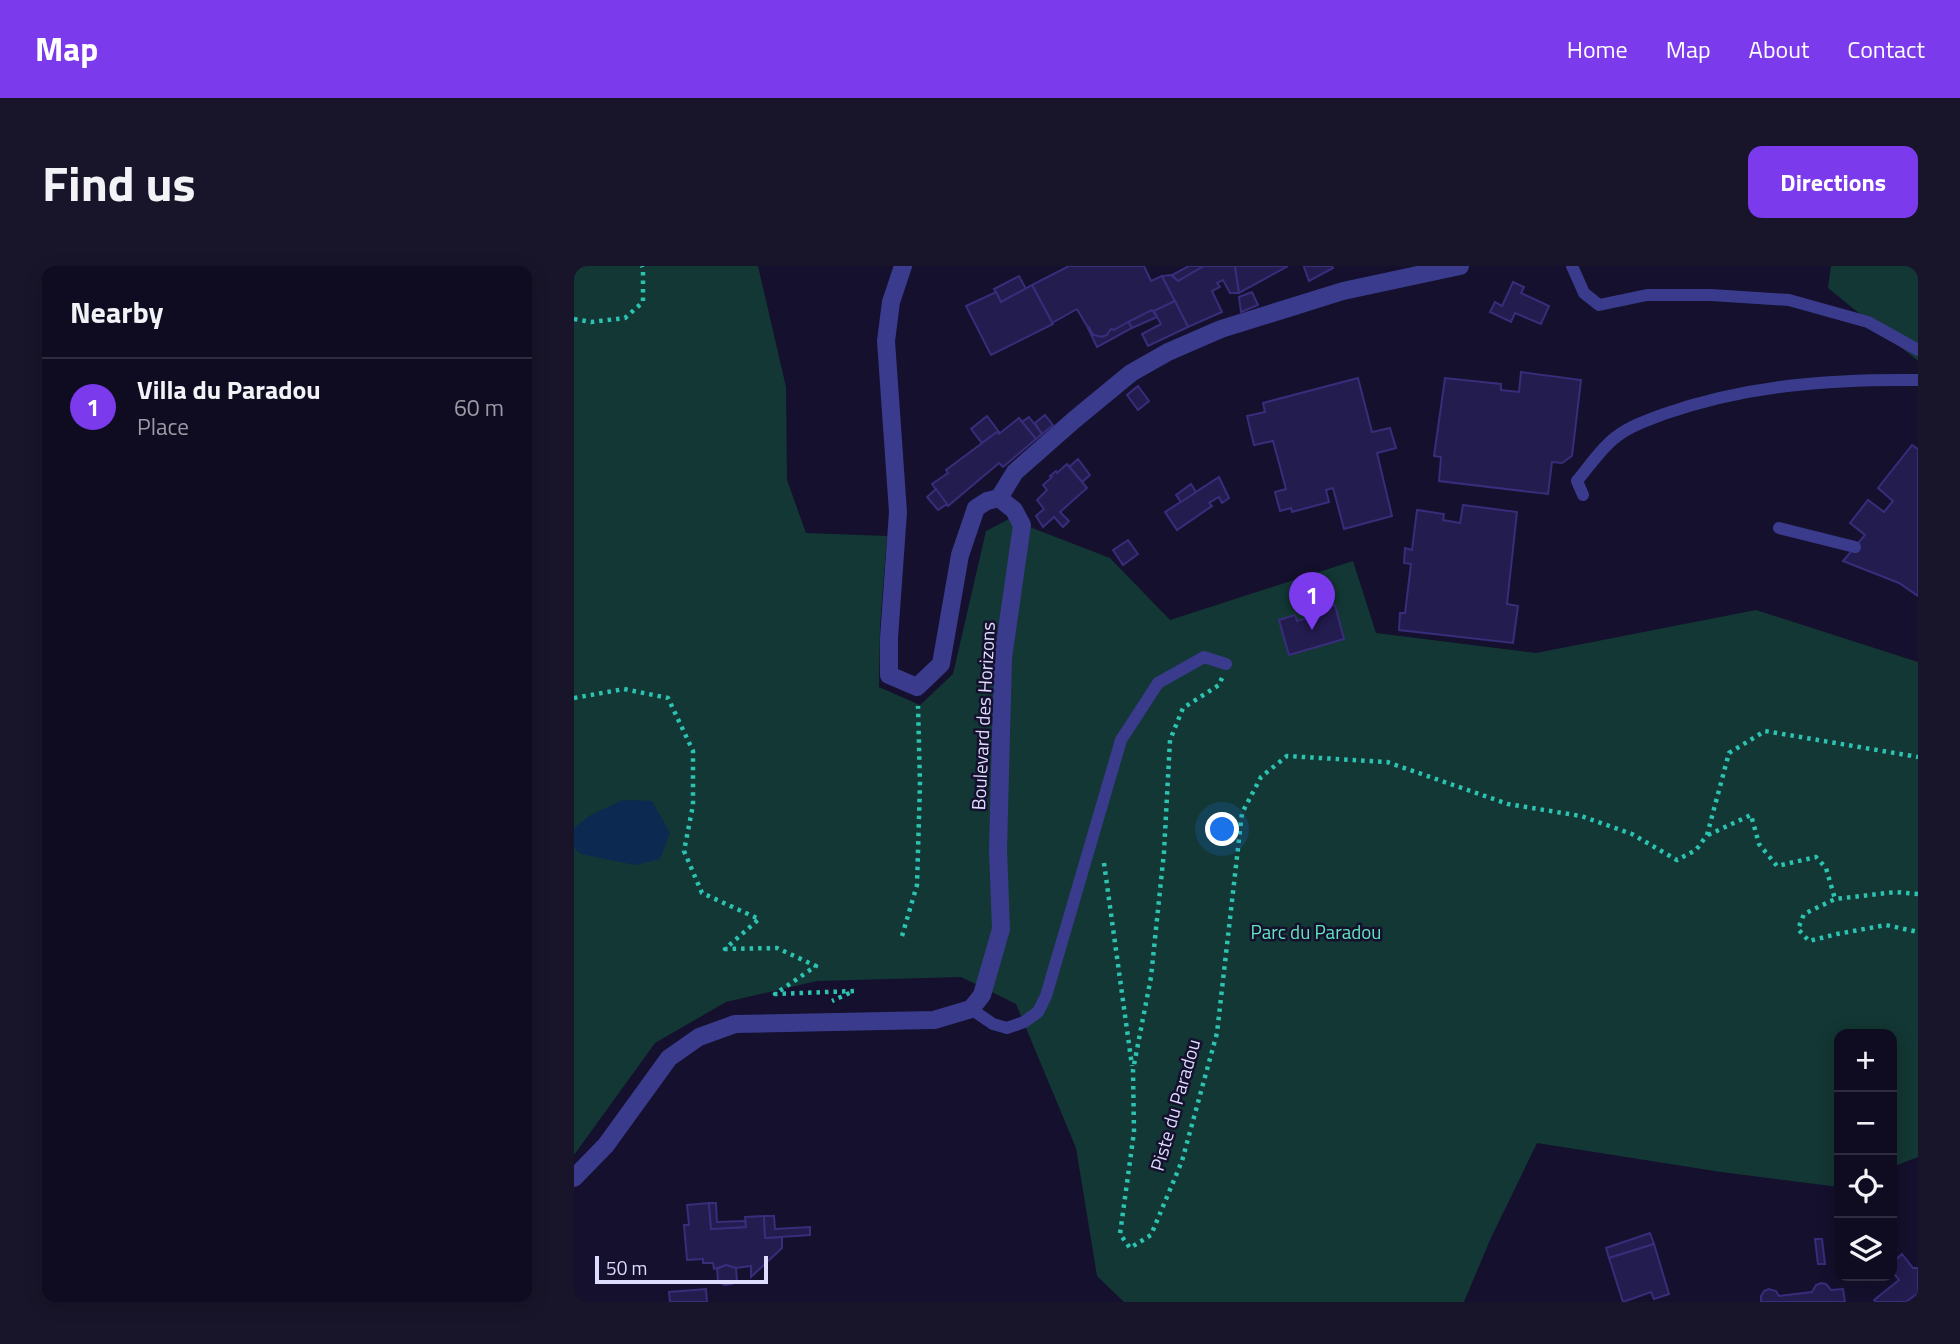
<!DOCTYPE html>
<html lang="en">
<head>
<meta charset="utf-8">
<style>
  :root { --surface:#0f0c22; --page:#18152a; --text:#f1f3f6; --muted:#9b9ba5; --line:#2f2c40; --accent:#7c3aed }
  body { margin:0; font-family:"Titillium Web",sans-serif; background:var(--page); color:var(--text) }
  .controls { position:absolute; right:21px; bottom:21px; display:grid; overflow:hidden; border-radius:14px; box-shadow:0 4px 18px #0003 }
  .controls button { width:63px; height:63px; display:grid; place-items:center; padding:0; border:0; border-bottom:2px solid var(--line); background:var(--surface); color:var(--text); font:35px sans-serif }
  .scale { position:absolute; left:21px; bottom:18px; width:173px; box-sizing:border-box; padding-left:7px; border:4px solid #dedcff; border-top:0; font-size:19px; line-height:24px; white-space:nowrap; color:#dedcff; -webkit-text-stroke:5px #14102d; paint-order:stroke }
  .you { position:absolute; left:649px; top:564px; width:24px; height:24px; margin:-18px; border:5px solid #fff; border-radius:50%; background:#1a73e8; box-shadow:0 0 0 10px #1a73e833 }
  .badge { display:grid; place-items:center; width:46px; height:46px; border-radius:50%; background:var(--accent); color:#fff; font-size:23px; font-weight:700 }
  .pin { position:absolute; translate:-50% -58px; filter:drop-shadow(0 2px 4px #0008) }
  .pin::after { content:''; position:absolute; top:37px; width:24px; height:21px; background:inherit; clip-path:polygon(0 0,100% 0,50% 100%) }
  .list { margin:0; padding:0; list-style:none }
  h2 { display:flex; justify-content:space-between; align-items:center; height:91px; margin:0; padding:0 28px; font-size:30px }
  h2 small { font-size:23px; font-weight:400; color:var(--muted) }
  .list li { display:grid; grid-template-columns:46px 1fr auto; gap:21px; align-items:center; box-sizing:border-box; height:98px; padding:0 28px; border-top:2px solid var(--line) }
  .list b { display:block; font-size:26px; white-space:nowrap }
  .list p { margin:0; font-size:23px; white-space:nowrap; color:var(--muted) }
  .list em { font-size:23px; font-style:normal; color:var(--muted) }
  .icon { flex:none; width:38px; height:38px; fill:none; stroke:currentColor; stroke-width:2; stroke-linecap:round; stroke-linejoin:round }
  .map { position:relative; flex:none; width:1344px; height:1036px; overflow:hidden; border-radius:14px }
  header { display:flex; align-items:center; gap:42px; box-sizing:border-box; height:98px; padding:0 35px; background:var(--accent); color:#fff }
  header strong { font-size:33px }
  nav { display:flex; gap:38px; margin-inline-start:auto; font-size:24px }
  .intro { display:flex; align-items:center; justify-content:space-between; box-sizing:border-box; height:168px; padding:0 42px }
  h1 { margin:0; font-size:49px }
  .button { padding:18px 32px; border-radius:14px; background:var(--accent); color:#fff; font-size:24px; font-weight:700 }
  main { display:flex; gap:42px; padding:0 42px }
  aside { flex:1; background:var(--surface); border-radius:14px; box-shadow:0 4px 18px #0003 }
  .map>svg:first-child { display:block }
  .green { fill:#133734 }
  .water { fill:#0b2951 }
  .building { fill:#231c4f; stroke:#382d7b; stroke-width:2 }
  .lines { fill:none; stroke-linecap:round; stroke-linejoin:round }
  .path { stroke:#2cc3b2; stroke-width:4.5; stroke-dasharray:3.5 5; stroke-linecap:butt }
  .lane { stroke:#3a3b8d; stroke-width:12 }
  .street { stroke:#3a3b8d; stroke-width:18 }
  .labels { text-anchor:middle; stroke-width:5; stroke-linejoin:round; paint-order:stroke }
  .street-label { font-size:19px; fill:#dedcff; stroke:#14102d }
  .park-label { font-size:19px; fill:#62e6bd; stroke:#14102d }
</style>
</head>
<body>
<header>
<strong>Map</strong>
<nav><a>Home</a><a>Map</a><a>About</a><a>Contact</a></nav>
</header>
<div class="intro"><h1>Find us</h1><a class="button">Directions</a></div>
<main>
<aside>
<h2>Nearby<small></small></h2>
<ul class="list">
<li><span class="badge">1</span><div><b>Villa du Paradou</b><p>Place</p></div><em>60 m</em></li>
</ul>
</aside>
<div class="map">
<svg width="1344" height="1036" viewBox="0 0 1344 1036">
  <rect width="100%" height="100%" fill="#14102d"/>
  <g class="green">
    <polygon points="0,0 184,0 212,121 213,214 232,267 313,270 306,360 305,421 346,439 379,408 412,265 435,253 536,292 596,354 779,295 802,367 962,387 1182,344 1344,396 1344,891 1318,901 1318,768 1265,768 1265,921 1147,906 963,877 916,974 890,1036 550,1036 523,1010 502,882 442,738 387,711 243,715 152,736 81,777 0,889"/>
    <polygon points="1257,0 1344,0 1344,95 1254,22"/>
  </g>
  <polygon class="water" points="49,534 78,535 96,567 86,593 61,599 7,588 0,582 0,562 15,550"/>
  <g class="building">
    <polygon points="495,0 570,0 577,15 588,10 601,35 540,64 537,63 533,69 528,71 522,70 517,67 503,43 478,57 458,19"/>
    <polygon points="615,0 630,0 604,15 598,9"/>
    <polygon points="630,0 661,0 665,27 656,27 649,14 643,17 646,21 638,25 648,46 614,61 588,10 597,9 604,15"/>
    <polygon points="661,0 714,0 665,27"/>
    <polygon points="731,0 758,0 759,2 735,15 730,1"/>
    <polygon points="445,10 452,23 427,36 420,23"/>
    <polygon points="939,16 950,21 947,27 975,40 967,58 941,47 937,56 916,46 921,36 928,40"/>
    <polygon points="458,19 479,58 417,89 392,40 422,26 427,36"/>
    <polygon points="678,26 684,39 667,46 665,31"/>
    <polygon points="601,35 614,61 574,80 568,68 587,58 580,45"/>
    <polygon points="578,44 583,51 558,62 554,56"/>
    <polygon points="554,56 558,62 523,81 514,62 515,61 519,69 528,71 533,69 537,63 540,64"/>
    <polygon points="947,106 1007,114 998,190 988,197 978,196 974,228 865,215 867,191 860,190 871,112 927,118 927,124 945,126"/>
    <polygon points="784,112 798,166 816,162 822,182 803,187 818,250 770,263 759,222 752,224 755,236 718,246 717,242 706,245 701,226 712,223 699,175 680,179 673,150 691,146 689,137"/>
    <polygon points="564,120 575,135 564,144 553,129"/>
    <polygon points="471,149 479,159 468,168 461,157"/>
    <polygon points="413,150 425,166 423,166 408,177 397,163"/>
    <polygon points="455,151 468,168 462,173 448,156"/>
    <polygon points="445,152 462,173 429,201 425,197 374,240 358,218 374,207 372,204 423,166 425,168"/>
    <polygon points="1338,179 1344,183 1344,330 1325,317 1269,295 1291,269 1276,257 1294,234 1310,246 1319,235 1304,222"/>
    <polygon points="504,193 516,209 508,216 495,201"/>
    <polygon points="493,198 513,222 486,246 495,255 489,261 480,251 469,261 462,250 470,243 463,234 473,224 469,219 478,211 476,210 482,205 483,207"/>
    <polygon points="645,211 655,232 648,237 645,231 635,237 638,240 603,264 591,246"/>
    <polygon points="617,218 622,226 607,236 602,229"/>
    <polygon points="362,223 373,238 364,244 353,231"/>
    <polygon points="889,239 943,246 933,338 944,340 939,377 825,364 826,347 831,347 837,298 830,297 831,282 838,284 843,244 870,248 869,254 886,257"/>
    <polygon points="554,274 564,288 549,299 539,284"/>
    <polygon points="761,339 770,373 715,389 705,354 721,349 723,355 747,348 745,343"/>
    <polygon points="135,937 137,963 172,961 171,951 190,950 191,972 208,971 208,982 177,1011 177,1000 162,1002 152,999 140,1003 139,997 129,997 129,993 113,994 110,959 115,959 113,939"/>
    <polygon points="135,937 142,937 143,956 171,955 172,961 137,963"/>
    <polygon points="190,950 200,950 201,963 236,961 236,969 191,972"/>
    <polygon points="1076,967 1080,978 1035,992 1032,982"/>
    <polygon points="1241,973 1248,973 1251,998 1244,998"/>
    <polygon points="1080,978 1095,1028 1080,1033 1077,1026 1049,1036 1035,992"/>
    <polygon points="1328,988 1339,1002 1344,1002 1344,1027 1332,1036 1302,1036 1300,1034 1325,1014 1318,1005 1318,997"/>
    <polygon points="152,999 162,1002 163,1014 158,1018 151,1019 144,1016 143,1003"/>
    <polygon points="1247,1017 1252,1018 1257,1024 1269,1023 1271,1036 1187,1036 1187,1030 1190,1025 1195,1023 1202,1025 1205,1030 1238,1026 1242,1019"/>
    <polygon points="132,1023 133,1036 96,1036 95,1026"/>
  </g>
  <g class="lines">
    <g class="path">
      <polyline points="0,53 17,56 51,52 69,36 69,3 68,0"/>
      <polyline points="648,412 645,419 609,442 596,474 590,586 577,711 559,804 560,866 546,968 556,982 577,969 608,895 643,767 668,547 687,511 713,490 813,496 934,538 1007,550 1058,568 1103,594 1122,584 1133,569 1155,487 1191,465 1344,491"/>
      <polyline points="0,432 50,423 94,432 119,485 119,539 110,585 128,627 185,653 151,683 203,682 242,700 201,728 280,725 258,735"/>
      <polyline points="1134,569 1177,549 1185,578 1203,600 1242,591 1252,602 1261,633"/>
      <polyline points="530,597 558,800"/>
      <polyline points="1344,628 1322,626 1261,633 1230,648 1224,663 1235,675 1263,668 1312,659 1344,666"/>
      <polyline points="328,670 343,619 346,518 344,440"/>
    </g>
    <g class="lane">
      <polyline points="998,0 1010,27 1025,39 1073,29 1137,29 1215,34 1294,56 1344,84"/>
      <path d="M 1009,229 L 1003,215 C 1014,202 1028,181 1042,171 C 1056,160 1074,154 1090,148 C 1172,119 1258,113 1344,114"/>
      <polyline points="1205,262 1281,281"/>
      <polyline points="397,743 419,758 433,762 450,756 464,746 472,730 547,474 584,417 630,391 652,398"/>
    </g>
    <g class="street">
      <polyline points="425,232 441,206 500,154 557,107 594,86 647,63 769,25 886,0"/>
      <polyline points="0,912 32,879 95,792 125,771 161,758 360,754 397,743 408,729 427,663 424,584 429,392 448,259 440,244 425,232 413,235 402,242 386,289 367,398 343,421 315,409 315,372 324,246 312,75 317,36 329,0"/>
    </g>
  </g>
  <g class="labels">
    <g class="street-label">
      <text transform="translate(409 450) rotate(-87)" y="7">Boulevard des Horizons</text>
      <text transform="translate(601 839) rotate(-74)" y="7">Piste du Paradou</text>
    </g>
    <g class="park-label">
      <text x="742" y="673">Parc du Paradou</text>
    </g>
  </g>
</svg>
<div class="controls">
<button>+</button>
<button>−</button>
<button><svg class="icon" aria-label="locate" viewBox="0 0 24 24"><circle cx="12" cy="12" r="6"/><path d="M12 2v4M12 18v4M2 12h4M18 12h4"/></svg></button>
<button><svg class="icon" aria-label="layers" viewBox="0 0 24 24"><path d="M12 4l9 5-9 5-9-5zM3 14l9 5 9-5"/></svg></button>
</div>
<div class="scale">50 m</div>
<div class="you"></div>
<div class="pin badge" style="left:738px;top:364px">1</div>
</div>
</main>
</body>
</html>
